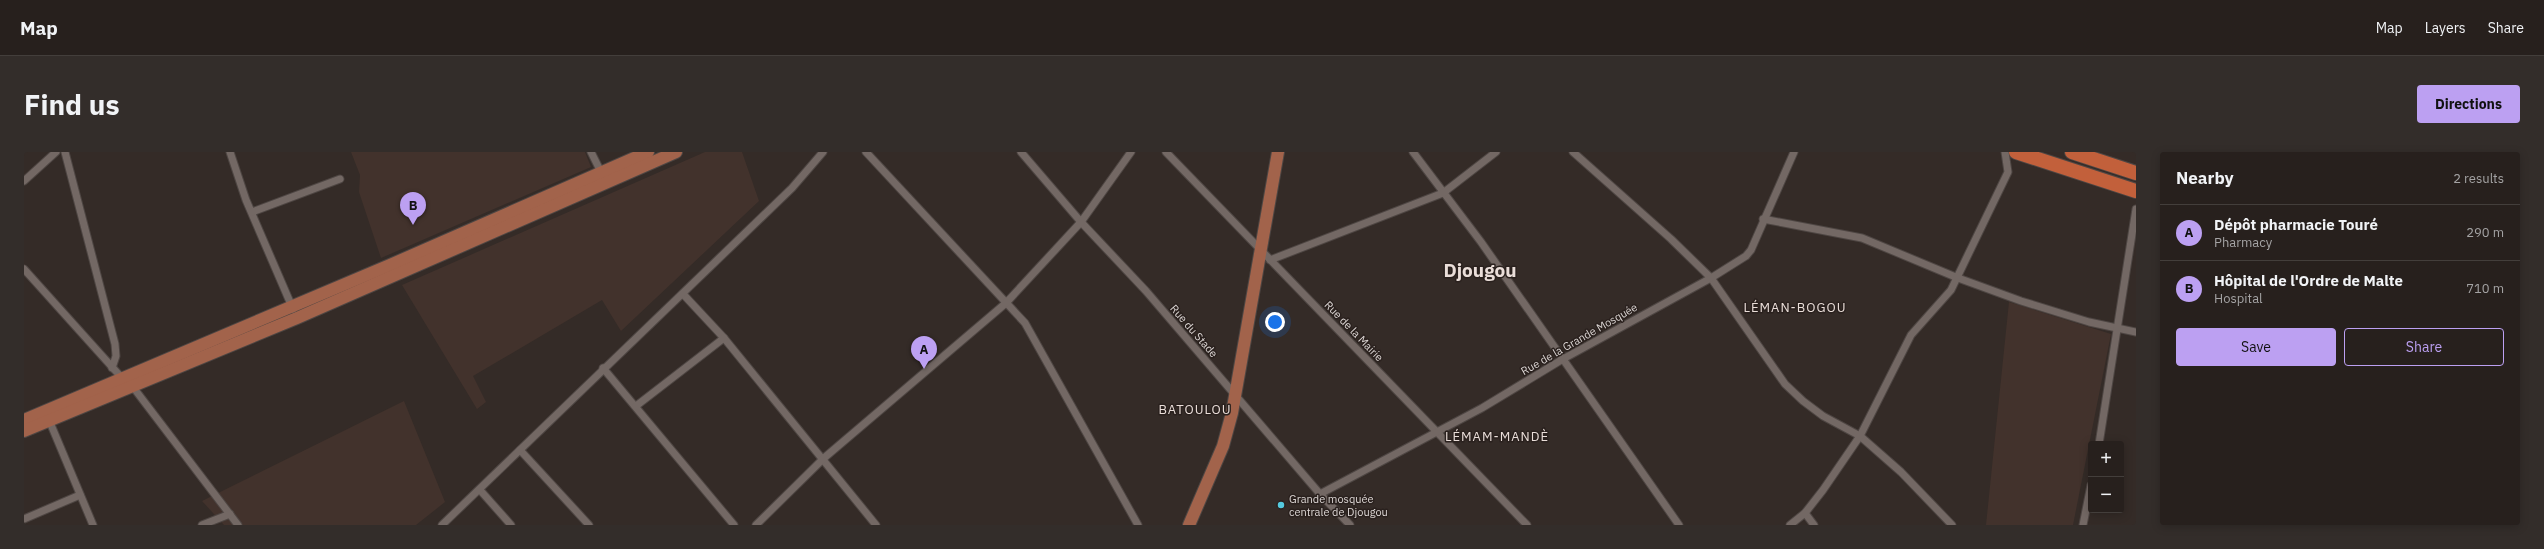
<!DOCTYPE html>
<html lang="en">
<head>
<meta charset="utf-8">
<style>
  :root { --surface:#27201d; --page:#332d2a; --text:#f1f3f6; --muted:#a4a3a4; --line:#433e3b; --accent:#bca0f2 }
  body { margin:0; font-family:"IBM Plex Sans",sans-serif; background:var(--page); color:var(--text) }
  .controls { position:absolute; right:12px; bottom:12px; display:grid; overflow:hidden; border-radius:4px; box-shadow:0 2px 10px #0003 }
  .controls button { width:36px; height:36px; display:grid; place-items:center; padding:0; border:0; border-bottom:1px solid var(--line); background:var(--surface); color:var(--text); font:20px sans-serif }
  .you { position:absolute; left:1251px; top:170px; width:14px; height:14px; margin:-10px; border:3px solid #fff; border-radius:50%; background:#1a73e8; box-shadow:0 0 0 6px #1a73e833 }
  .badge { display:grid; place-items:center; width:26px; height:26px; border-radius:50%; background:var(--accent); color:#111; font-size:13px; font-weight:700 }
  .pin { position:absolute; translate:-50% -33px; filter:drop-shadow(0 1px 2px #0008) }
  .pin::after { content:''; position:absolute; top:21px; width:14px; height:12px; background:inherit; clip-path:polygon(0 0,100% 0,50% 100%) }
  .list { margin:0; padding:0; list-style:none }
  h2 { display:flex; justify-content:space-between; align-items:center; height:52px; margin:0; padding:0 16px; font-size:17px }
  h2 small { font-size:13px; font-weight:400; color:var(--muted) }
  .list li { display:grid; grid-template-columns:26px 1fr auto; gap:12px; align-items:center; box-sizing:border-box; height:56px; padding:0 16px; border-top:1px solid var(--line) }
  .list b { display:block; font-size:15px; white-space:nowrap }
  .list p { margin:0; font-size:13px; white-space:nowrap; color:var(--muted) }
  .list em { font-size:13px; font-style:normal; color:var(--muted) }
  .actions { display:flex; gap:8px; padding:12px 16px }
  .actions a { flex:1; padding:9px 0; border:1px solid var(--accent); border-radius:4px; text-align:center; font-size:14px; color:var(--accent) }
  .actions .main { background:var(--accent); color:#111 }
  .map { position:relative; flex:none; width:2112px; height:373px; overflow:hidden; border-radius:4px }
  header { display:flex; align-items:center; gap:24px; box-sizing:border-box; height:56px; padding:0 20px; background:var(--surface); border-bottom:1px solid var(--line) }
  header strong { font-size:19px }
  nav { display:flex; gap:22px; margin-inline-start:auto; font-size:14px }
  .intro { display:flex; align-items:center; justify-content:space-between; box-sizing:border-box; height:96px; padding:0 24px }
  h1 { margin:0; font-size:28px }
  .button { padding:10px 18px; border-radius:4px; background:var(--accent); color:#111; font-size:14px; font-weight:700 }
  main { display:flex; gap:24px; padding:0 24px }
  aside { flex:1; background:var(--surface); border-radius:4px; box-shadow:0 2px 10px #0003 }
  .map>svg:first-child { display:block }
  .built { fill:#42322c }
  .lines { fill:none; stroke-linecap:round; stroke-linejoin:round }
  .street-casing { stroke:#4e4643; stroke-width:9 }
  .primary-casing { stroke:#4e4643; stroke-width:14 }
  .highway-casing { stroke:#4e4643; stroke-width:16 }
  .street { stroke:#736864; stroke-width:7 }
  .primary { stroke:#a2634b; stroke-width:12 }
  .highway { stroke:#c2603b; stroke-width:14 }
  .poi-dot { fill:#55cadf; stroke:#2a211e; stroke-width:1.5 }
  .labels { text-anchor:middle; stroke-width:3; stroke-linejoin:round; paint-order:stroke }
  .street-label { font-size:11px; fill:#ddd7d5; stroke:#2a211e }
  .poi-label { font-size:11px; fill:#ddd7d5; stroke:#2a211e; text-anchor:start }
  .quarter-label { font-size:13px; letter-spacing:1px; fill:#eaded9; stroke:#2a211e }
  .town-label { font-size:19px; font-weight:bold; fill:#eaded9; stroke:#2a211e }
</style>
</head>
<body>
<header>
<strong>Map</strong>
<nav><a>Map</a><a>Layers</a><a>Share</a></nav>
</header>
<div class="intro"><h1>Find us</h1><a class="button">Directions</a></div>
<main>
<div class="map">
<svg width="2112" height="373" viewBox="0 0 2112 373">
  <rect width="100%" height="100%" fill="#342b27"/>
  <g class="built">
    <polygon points="327,0 561,0 567,15 357,106 335,40 336,23"/>
    <polygon points="681,0 718,0 735,49 597,179 578,148 449,224 462,250 453,257 378,133"/>
    <polygon points="1985,150 2087,182 2049,373 1962,373"/>
    <polygon points="380,249 421,350 392,373 200,373 178,349"/>
  </g>
  <g class="lines">
    <defs>
      <g id="street">
        <polyline points="41,0 91,192 92,204 88,216"/>
        <polyline points="206,0 222,48 269,157"/>
        <polyline points="567,0 577,20"/>
        <polyline points="842,0 1001,171 1114,373"/>
        <polyline points="997,0 1057,70 1122,139 1296,342 1326,373"/>
        <polyline points="1142,0 1503,373"/>
        <polyline points="1389,0 1457,90 1655,373"/>
        <polyline points="1549,0 1647,87 1687,126 1761,232 1779,249 1799,264 1836,284 1877,320 1928,373"/>
        <polyline points="0,29 32,0"/>
        <polyline points="228,60 316,27"/>
        <polyline points="1739,67 1838,86 1934,126 1997,149 2065,170 2112,180"/>
        <polyline points="1246,108 1419,41 1472,0"/>
        <polyline points="0,117 98,226 109,235 214,373"/>
        <polyline points="659,142 700,186 852,373"/>
        <polyline points="579,216 710,373"/>
        <polyline points="612,254 700,186"/>
        <polyline points="25,268 69,373"/>
        <polyline points="2075,292 2112,57"/>
        <polyline points="496,298 565,373"/>
        <polyline points="456,338 487,373"/>
        <polyline points="1296,342 1458,256 1539,207 1687,126 1722,104 1727,98 1770,0"/>
        <polyline points="1781,361 1790,373"/>
        <polyline points="0,367 56,343"/>
        <polyline points="178,373 206,362"/>
        <polyline points="418,373 768,36 799,0"/>
        <polyline points="732,373 800,306 982,151 1057,70 1107,0"/>
        <polyline points="1766,373 1781,361 1799,338 1836,284 1887,183 1927,138 1984,20 1981,0"/>
        <polyline points="2059,373 2067,333"/>
      </g>
      <g id="primary">
        <polyline points="0,268 366,113 624,0"/>
        <polyline points="0,279 273,166 652,0"/>
        <polyline points="1165,373 1199,294 1208,261 1254,0"/>
      </g>
      <g id="highway">
        <polyline points="1992,0 2112,39"/>
        <polyline points="2048,0 2112,21"/>
      </g>
    </defs>
    <use href="#street" class="street-casing"/>
    <use href="#primary" class="primary-casing"/>
    <use href="#highway" class="highway-casing"/>
    <use href="#street" class="street"/>
    <use href="#primary" class="primary"/>
    <use href="#highway" class="highway"/>
  </g>
  <circle class="poi-dot" cx="1257" cy="353" r="4"/>
  <g class="labels">
    <g class="street-label">
      <text transform="translate(1170 179) rotate(49)" y="4">Rue du Stade</text>
      <text transform="translate(1330 179) rotate(46)" y="4">Rue de la Mairie</text>
      <text transform="translate(1555 187) rotate(-30)" y="4">Rue de la Grande Mosquée</text>
    </g>
    <g class="poi-label">
      <text x="1265" y="351">Grande mosquée<tspan x="1265" dy="13">centrale de Djougou</tspan></text>
    </g>
    <g class="quarter-label">
      <text x="1771" y="160">LÉMAN-BOGOU</text>
      <text x="1171" y="262">BATOULOU</text>
      <text x="1473" y="289">LÉMAM-MANDÈ</text>
    </g>
    <g class="town-label">
      <text x="1456" y="125">Djougou</text>
    </g>
  </g>
</svg>
<div class="controls">
<button>+</button>
<button>−</button>
</div>
<div class="you"></div>
<div class="pin badge" style="left:900px;top:217px">A</div>
<div class="pin badge" style="left:389px;top:73px">B</div>
</div>
<aside>
<h2>Nearby<small>2 results</small></h2>
<ul class="list">
<li><span class="badge">A</span><div><b>Dépôt pharmacie Touré</b><p>Pharmacy</p></div><em>290 m</em></li>
<li><span class="badge">B</span><div><b>Hôpital de l'Ordre de Malte</b><p>Hospital</p></div><em>710 m</em></li>
</ul>
<div class="actions"><a class="main">Save</a><a>Share</a></div>
</aside>
</main>
</body>
</html>
